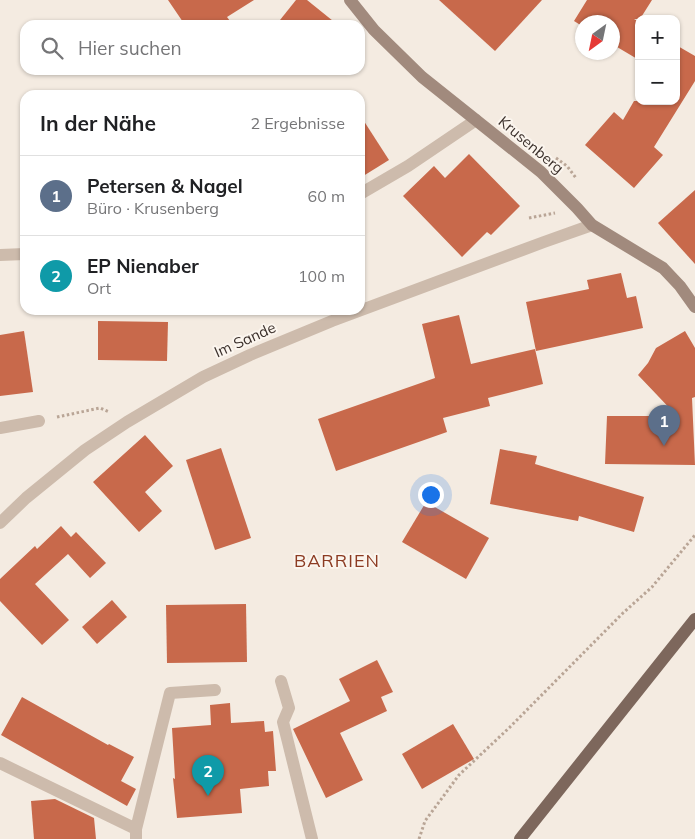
<!DOCTYPE html>
<html lang="de">
<head>
<meta charset="utf-8">
<style>
  :root { --surface:#fff; --page:#f2f2f2; --text:#202124; --muted:#757577; --line:#e0e0e0; --accent:#1f5a5e }
  body { margin:0; font-family:Mulish,sans-serif; background:var(--page); color:var(--text) }
  .controls { position:absolute; right:15px; top:15px; display:grid; overflow:hidden; border-radius:10px; box-shadow:0 1px 4px #0004 }
  .controls button { width:45px; height:45px; display:grid; place-items:center; padding:0; border:0; border-bottom:1px solid var(--line); background:var(--surface); color:var(--text); font:25px sans-serif }
  .compass { position:absolute; left:575px; top:15px; width:45px; height:45px; border-radius:50%; background:var(--surface); box-shadow:0 1px 4px #0004; rotate:213deg }
  .you { position:absolute; left:430px; top:494px; width:18px; height:18px; margin:-12px; border:4px solid #fff; border-radius:50%; background:#1a73e8; box-shadow:0 0 0 8px #1a73e833 }
  .badge { display:grid; place-items:center; width:32px; height:32px; border-radius:50%; background:var(--accent); color:#fff; font-size:16px; font-weight:700 }
  .pin { position:absolute; translate:-50% -41px; filter:drop-shadow(0 1px 2px #0008) }
  .pin::after { content:''; position:absolute; top:26px; width:18px; height:15px; background:inherit; clip-path:polygon(0 0,100% 0,50% 100%) }
  .list { margin:0; padding:0; list-style:none }
  h2 { display:flex; justify-content:space-between; align-items:center; height:65px; margin:0; padding:0 20px; font-size:21px }
  h2 small { font-size:16px; font-weight:400; color:var(--muted) }
  .list li { display:grid; grid-template-columns:32px 1fr auto; gap:15px; align-items:center; box-sizing:border-box; height:80px; padding:0 20px; border-top:1px solid var(--line) }
  .list b { display:block; font-size:19px; white-space:nowrap }
  .list p { margin:0; font-size:16px; white-space:nowrap; color:var(--muted) }
  .list em { font-size:16px; font-style:normal; color:var(--muted) }
  .icon { flex:none; width:28px; height:28px; fill:none; stroke:currentColor; stroke-width:2; stroke-linecap:round; stroke-linejoin:round }
  .map { position:relative; flex:none; width:695px; height:839px; overflow:hidden }
  .search { position:absolute; background:var(--surface); box-shadow:0 1px 4px #0004; left:20px; top:20px; width:345px; height:55px; display:flex; align-items:center; gap:12px; box-sizing:border-box; padding:0 18px; border-radius:15px; color:var(--muted); font-size:19px }
  .panel { position:absolute; background:var(--surface); box-shadow:0 1px 4px #0004; left:20px; top:90px; width:345px; height:225px; border-radius:15px }
  .map>svg:first-child { display:block }
  .building { fill:#c8694b }
  .lines { fill:none; stroke-linecap:round; stroke-linejoin:round }
  .path { stroke:#b9a596; stroke-width:3; stroke-dasharray:2.5 2.5; stroke-linecap:butt }
  .lane { stroke:#cdbbac; stroke-width:12 }
  .street { stroke:#cdbbac; stroke-width:12 }
  .secondary { stroke:#a18a7d; stroke-width:12 }
  .primary { stroke:#7d675c; stroke-width:12 }
  .labels { text-anchor:middle; stroke-width:4; stroke-linejoin:round; paint-order:stroke }
  .street-label { font-size:15px; fill:#3b302b; stroke:#fbf5ee }
  .quarter-label { font-size:18px; letter-spacing:1px; fill:#8c3b22; stroke:#fbf5ee }
</style>
</head>
<body>
<div class="map">
<svg width="695" height="839" viewBox="0 0 695 839">
  <rect width="100%" height="100%" fill="#f4ebe1"/>
  <g class="building">
    <polygon points="168,0 254,0 227,17 233,25 185,25"/>
    <polygon points="296,0 307,0 338,25 276,25"/>
    <polygon points="439,0 542,0 495,51"/>
    <polygon points="587,0 652,0 640,19 634,19 639,22 639,60 612,44 612,22 582,22 582,26 574,21"/>
    <polygon points="676,45 695,56 695,81 654,147 663,155 634,188 585,145 614,112 623,120 634,101 676,101"/>
    <polygon points="360,115 389,160 360,178"/>
    <polygon points="469,154 520,206 491,235 487,232 462,257 403,196 434,166 445,178"/>
    <polygon points="695,190 695,264 658,223"/>
    <polygon points="621,273 627,298 636,296 643,328 536,351 526,302 589,289 587,280"/>
    <polygon points="459,315 471,364 535,349 543,384 488,398 490,406 443,418 447,432 336,471 318,419 435,378 422,324"/>
    <polygon points="98,321 168,322 167,361 98,360"/>
    <polygon points="24,331 33,392 0,396 0,335"/>
    <polygon points="685,331 695,348 695,397 692,398 695,465 605,464 607,416 677,416 638,375 648,363 656,348"/>
    <polygon points="145,435 173,466 145,492 162,511 139,532 93,482"/>
    <polygon points="221,448 251,538 215,550 186,460"/>
    <polygon points="500,449 537,456 535,464 644,497 634,532 579,516 578,521 490,504"/>
    <polygon points="426,502 489,538 466,579 402,542"/>
    <polygon points="61,526 71,537 76,532 106,563 90,578 68,554 35,584 69,620 42,645 0,601 0,579 35,546 37,549"/>
    <polygon points="112,600 127,617 97,644 82,627"/>
    <polygon points="246,604 247,662 167,663 166,605"/>
    <polygon points="377,660 393,692 381,697 387,711 340,733 363,780 326,798 293,729 350,701 339,679"/>
    <polygon points="22,697 108,745 109,744 134,757 121,781 136,789 127,806 1,735"/>
    <polygon points="230,703 231,723 264,721 265,732 273,731 276,771 268,771 269,786 240,789 242,813 177,818 173,778 175,779 172,728 211,725 210,705"/>
    <polygon points="453,724 474,759 422,789 402,754"/>
    <polygon points="55,799 94,818 96,839 34,839 31,801"/>
  </g>
  <g class="lines">
    <g class="path">
      <polyline points="556,158 567,166 576,178"/>
      <polyline points="529,218 555,213"/>
      <polyline points="57,417 100,408 109,412"/>
      <polyline points="419,839 425,821 459,775 510,727 623,613 652,587 695,535"/>
    </g>
    <g class="lane">
      <polyline points="281,681 289,708 283,722 312,839"/>
      <polyline points="0,763 136,829"/>
      <polyline points="136,839 136,829 170,693 215,690"/>
    </g>
    <g class="street">
      <polyline points="360,194 408,166 476,120"/>
      <polyline points="0,255 25,254"/>
      <polyline points="0,428 39,421"/>
      <polyline points="0,523 26,498 85,450 127,422 203,377 250,355 332,321 544,242 592,225"/>
    </g>
    <polyline class="secondary" points="350,0 374,30 422,77 541,172 577,208 592,225 663,268 680,286 695,307"/>
    <polyline class="primary" points="520,839 695,619"/>
  </g>
  <g class="labels">
    <g class="street-label">
      <text transform="translate(531 145) rotate(40)" y="5">Krusenberg</text>
      <text transform="translate(245 340) rotate(-24)" y="5">Im Sande</text>
    </g>
    <g class="quarter-label">
      <text x="337" y="567">BARRIEN</text>
    </g>
  </g>
</svg>
<div class="controls">
<button>+</button>
<button>−</button>
</div>
<svg class="compass" viewBox="-18 -18 36 36"><path d="M0-13l5 13h-10z" fill="#e53935"/><path d="M0 13l5-13h-10z" fill="#757577"/></svg>
<div class="you"></div>
<div class="pin badge" style="left:664px;top:446px;background:#5c6f8a">1</div>
<div class="pin badge" style="left:208px;top:796px;background:#0f9aa8">2</div>
<div class="search"><svg class="icon" aria-label="search" viewBox="0 0 24 24"><circle cx="10" cy="10" r="6"/><path d="M15 15l6 6"/></svg>Hier suchen</div>
<section class="panel">
<h2>In der Nähe<small>2 Ergebnisse</small></h2>
<ul class="list">
<li><span class="badge" style="background:#5c6f8a">1</span><div><b>Petersen &amp; Nagel</b><p>Büro · Krusenberg</p></div><em>60 m</em></li>
<li><span class="badge" style="background:#0f9aa8">2</span><div><b>EP Nienaber</b><p>Ort</p></div><em>100 m</em></li>
</ul>
</section>
</div>
</body>
</html>
